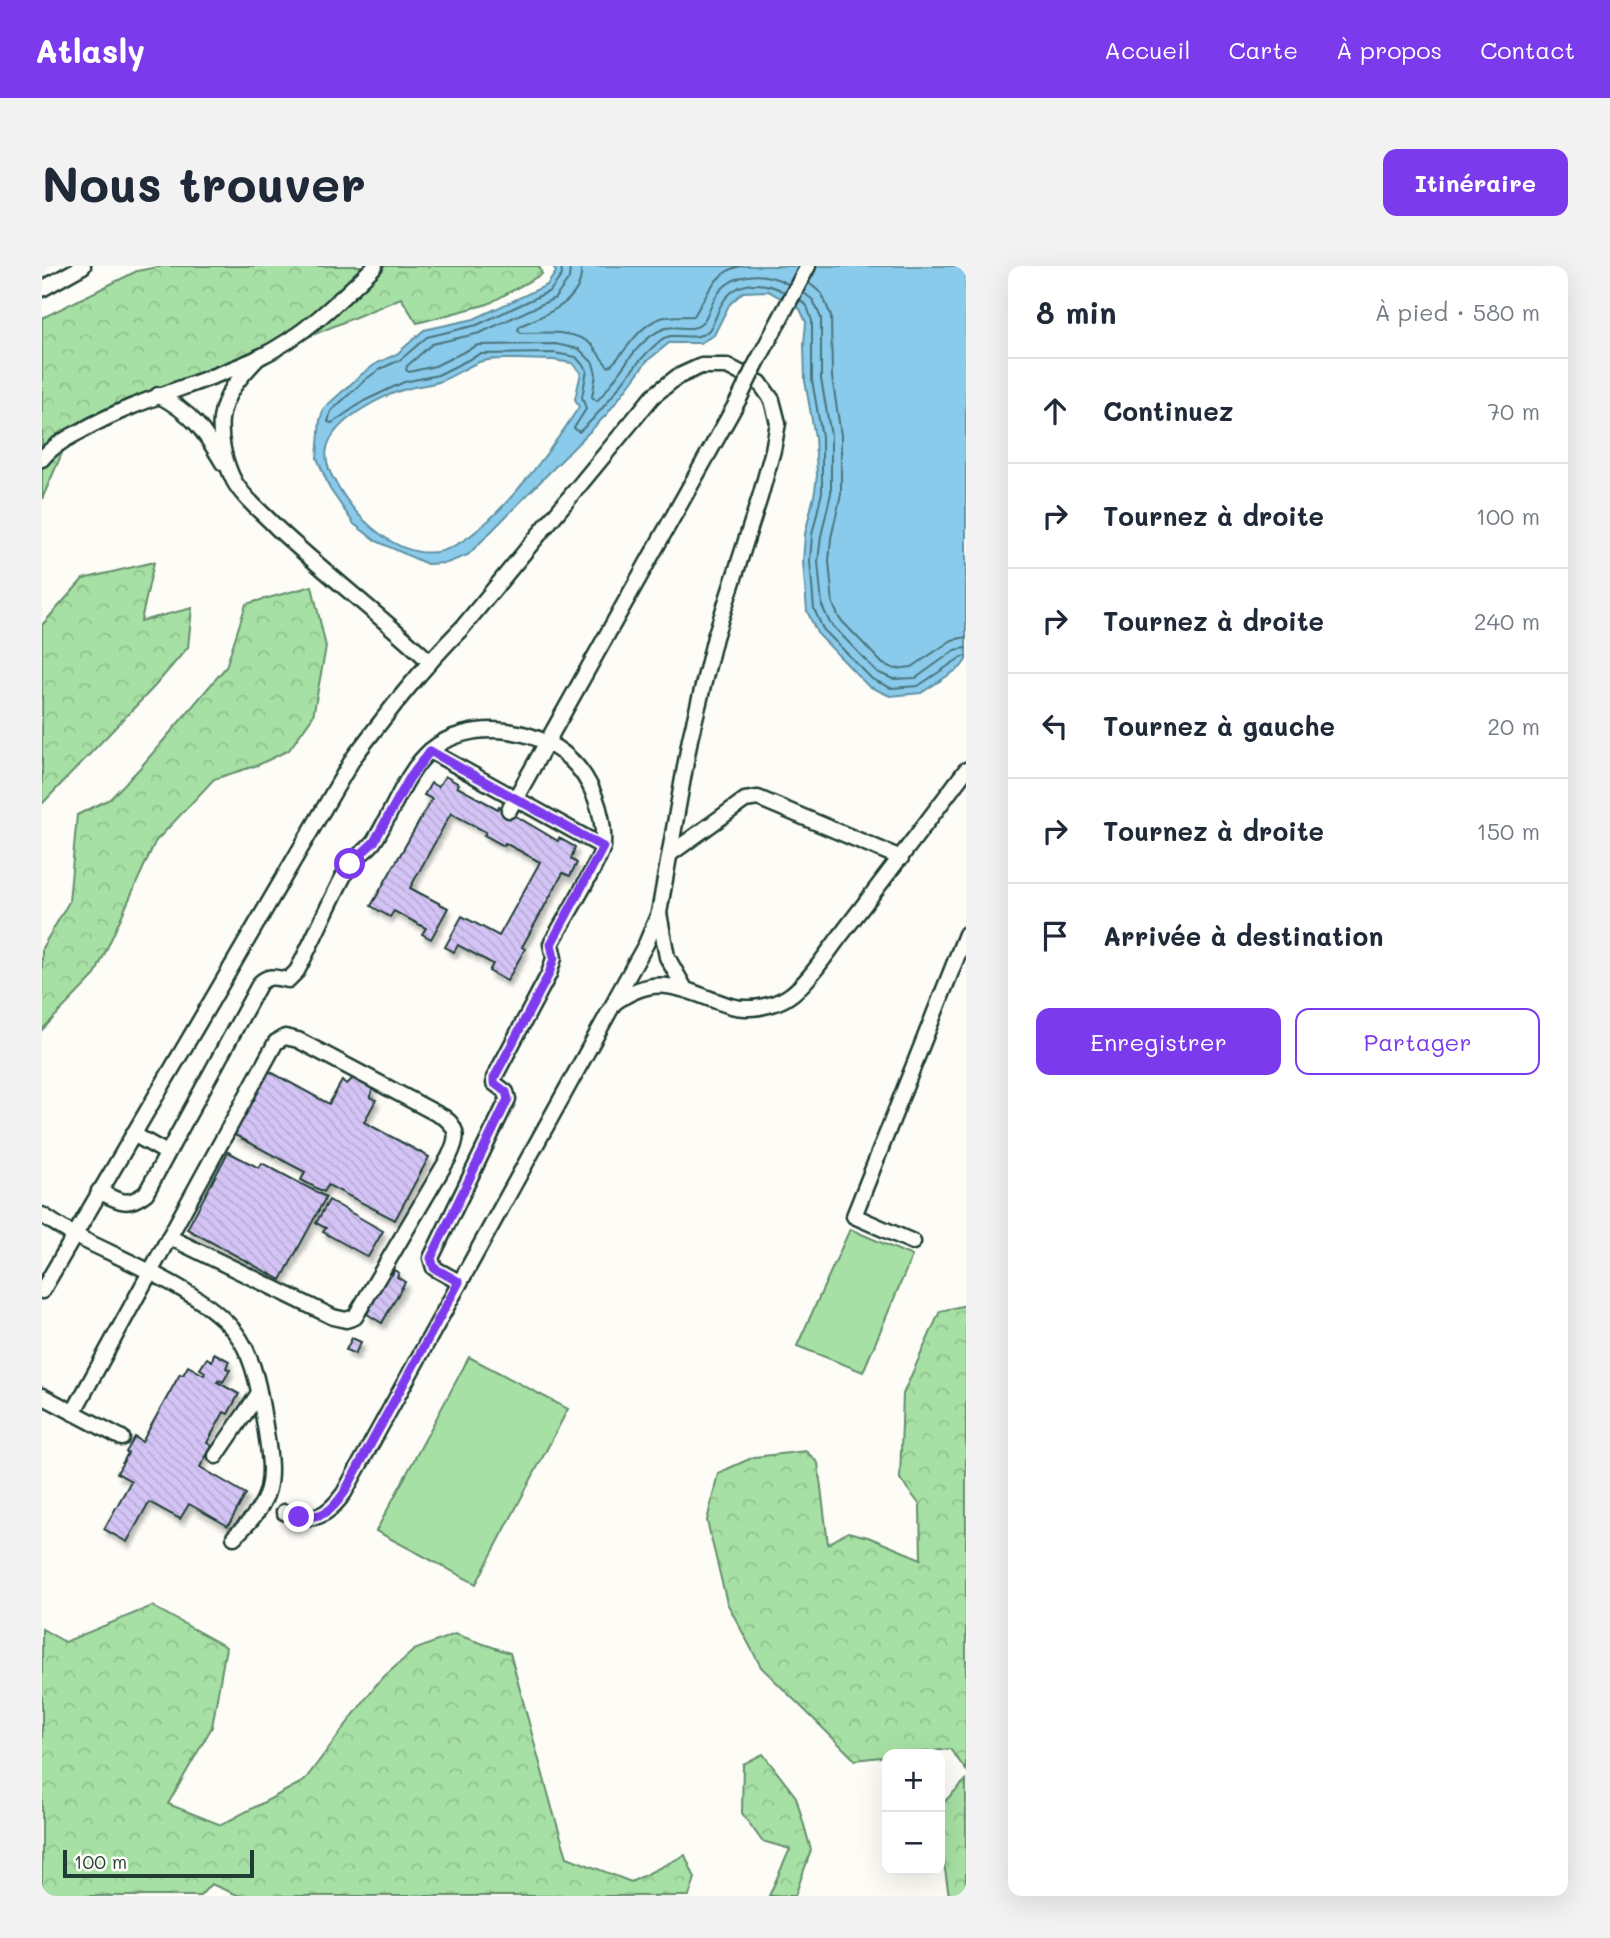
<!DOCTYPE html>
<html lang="fr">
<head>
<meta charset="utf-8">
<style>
  :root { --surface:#fff; --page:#f2f2f3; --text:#1f2937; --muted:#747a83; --line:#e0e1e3; --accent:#7c3aed }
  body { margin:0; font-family:Mali,sans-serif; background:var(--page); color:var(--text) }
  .controls { position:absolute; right:21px; bottom:21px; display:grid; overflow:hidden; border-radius:14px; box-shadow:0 7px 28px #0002 }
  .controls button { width:63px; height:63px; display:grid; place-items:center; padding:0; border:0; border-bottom:2px solid var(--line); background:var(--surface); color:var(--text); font:35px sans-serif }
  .scale { position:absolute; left:21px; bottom:18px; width:191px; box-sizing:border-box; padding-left:7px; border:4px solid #1f3d34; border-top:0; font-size:19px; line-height:24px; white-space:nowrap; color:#1f3d34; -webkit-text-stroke:5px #fdfcf7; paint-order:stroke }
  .stop { position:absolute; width:21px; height:21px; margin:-16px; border:5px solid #7c3aed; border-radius:50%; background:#fff }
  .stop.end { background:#7c3aed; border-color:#fff; box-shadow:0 2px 7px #0008 }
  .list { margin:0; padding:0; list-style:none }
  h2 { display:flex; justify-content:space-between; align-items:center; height:91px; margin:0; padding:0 28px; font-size:30px }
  h2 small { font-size:23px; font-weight:400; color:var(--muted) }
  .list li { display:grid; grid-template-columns:46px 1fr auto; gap:21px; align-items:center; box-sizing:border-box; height:105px; padding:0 28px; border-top:2px solid var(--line) }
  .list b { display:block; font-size:26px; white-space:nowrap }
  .list em { font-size:23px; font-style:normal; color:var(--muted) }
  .actions { display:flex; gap:14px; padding:21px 28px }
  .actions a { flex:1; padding:16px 0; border:2px solid var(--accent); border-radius:14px; text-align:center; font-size:24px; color:var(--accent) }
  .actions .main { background:var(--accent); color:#fff }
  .icon { flex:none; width:38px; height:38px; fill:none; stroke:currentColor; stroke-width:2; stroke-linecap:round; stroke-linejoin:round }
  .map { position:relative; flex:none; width:924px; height:1630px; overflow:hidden; border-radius:14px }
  header { display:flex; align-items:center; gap:42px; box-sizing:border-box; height:98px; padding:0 35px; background:var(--accent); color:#fff }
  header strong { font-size:33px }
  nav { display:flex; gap:38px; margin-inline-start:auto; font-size:24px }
  .intro { display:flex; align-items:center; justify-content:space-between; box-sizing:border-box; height:168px; padding:0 42px }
  h1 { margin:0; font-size:49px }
  .button { padding:18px 32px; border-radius:14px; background:var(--accent); color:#fff; font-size:24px; font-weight:700 }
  main { display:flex; gap:42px; padding:0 42px }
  aside { flex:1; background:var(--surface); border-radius:14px; box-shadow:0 7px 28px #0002 }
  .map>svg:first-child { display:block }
  .forest { fill:url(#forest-crowns); stroke:#638e6c; stroke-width:2 }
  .garden { fill:#a7e0a4; stroke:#638e6c; stroke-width:2 }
  .water { fill:#8acaeb; stroke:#5f92a2; stroke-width:2; fill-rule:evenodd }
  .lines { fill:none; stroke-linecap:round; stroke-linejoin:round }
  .shore { stroke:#4a757d; stroke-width:2 }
  .building { fill:url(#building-back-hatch); stroke:#1f3d34; stroke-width:2; filter:url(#shadow) }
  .minor-casing { stroke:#1f3d34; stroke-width:19 }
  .minor { stroke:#fdfcf7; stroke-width:14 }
  .minor-bridge-casing { stroke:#1f3d34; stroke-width:19; stroke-linecap:butt }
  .minor-bridge { stroke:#fdfcf7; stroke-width:14 }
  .route { stroke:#7c3aed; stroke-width:9 }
</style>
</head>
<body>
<header>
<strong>Atlasly</strong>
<nav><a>Accueil</a><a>Carte</a><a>À propos</a><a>Contact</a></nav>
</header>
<div class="intro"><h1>Nous trouver</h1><a class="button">Itinéraire</a></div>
<main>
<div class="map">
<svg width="924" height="1630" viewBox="0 0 924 1630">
  <defs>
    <pattern id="forest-crowns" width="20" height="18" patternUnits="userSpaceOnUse" patternTransform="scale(1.75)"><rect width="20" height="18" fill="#a7e0a4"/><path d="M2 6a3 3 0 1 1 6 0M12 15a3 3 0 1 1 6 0" fill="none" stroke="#8fc18e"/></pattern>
    <pattern id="building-back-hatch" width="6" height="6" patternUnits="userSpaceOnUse" patternTransform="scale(1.75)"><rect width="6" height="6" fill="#d4c4f6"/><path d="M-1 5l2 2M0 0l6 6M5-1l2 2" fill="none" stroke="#b6a9d4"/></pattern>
    <filter id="shadow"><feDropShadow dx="3" dy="5.5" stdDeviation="2" flood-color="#0004"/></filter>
  </defs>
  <rect width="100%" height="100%" fill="#fdfcf7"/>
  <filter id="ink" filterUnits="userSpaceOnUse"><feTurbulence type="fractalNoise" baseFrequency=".0143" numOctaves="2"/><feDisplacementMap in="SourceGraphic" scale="14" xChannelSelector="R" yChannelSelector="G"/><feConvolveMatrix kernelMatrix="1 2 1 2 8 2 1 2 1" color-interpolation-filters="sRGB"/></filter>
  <g filter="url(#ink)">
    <g class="forest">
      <polygon points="121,0 497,0 500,8 446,38 375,57 359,32 27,171 0,233 0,52 95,5"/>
      <polygon points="112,296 99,355 150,342 146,381 112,421 0,538 0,359 41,313"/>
      <polygon points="270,320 284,381 271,450 247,484 216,499 172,513 113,576 53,709 0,764 0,682 27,636 35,549 68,533 98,502 184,401 204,338"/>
      <polygon points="924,1039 924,1504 908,1483 813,1494 719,1401 685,1337 665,1255 676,1207 712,1191 764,1185 776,1197 786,1278 806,1266 826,1271 879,1293 878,1239 858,1213 861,1128 898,1045"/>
      <polygon points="110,1340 184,1381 170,1461 126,1538 179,1559 262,1515 337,1415 372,1384 413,1368 468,1387 510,1542 525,1591 589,1616 643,1589 653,1612 647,1630 198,1630 169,1618 158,1630 0,1630 0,1363 23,1376"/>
      <polygon points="721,1488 754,1531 769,1584 753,1630 727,1630 748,1583 720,1575 700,1547 701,1498"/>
      <polygon points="924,1514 924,1630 907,1630 898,1571 898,1540"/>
    </g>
    <g class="garden">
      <polygon points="808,963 870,990 821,1106 755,1080"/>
      <polygon points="427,1091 526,1143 434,1318 334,1265"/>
    </g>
    <path class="water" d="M 511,0 L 924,0 L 924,394 L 919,401 L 879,427 L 848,430 L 826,420 L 775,367 L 765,345 L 761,296 L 763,268 L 773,225 L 775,209 L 773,171 L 763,115 L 762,78 L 764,56 L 758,43 L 726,25 L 701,26 L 687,39 L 672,69 L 658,77 L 627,77 L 605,95 L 565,148 L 426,289 L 405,297 L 385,298 L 334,275 L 312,258 L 288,223 L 275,192 L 278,154 L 282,142 L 320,108 L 335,97 L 355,88 L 382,64 L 432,53 L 505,19 L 514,6 ZM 474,93 L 511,94 L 530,97 L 539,107 L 533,133 L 537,141 C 511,181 446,273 399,285 C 358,295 316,254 297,222 C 289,210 282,197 285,182 C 291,154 342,128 368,122 C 378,119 389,119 399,115 C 412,110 424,101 437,96 C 448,92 463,93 474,93 Z"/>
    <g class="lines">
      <g class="shore">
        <path d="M 519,0 L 520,9 L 508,25 L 435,59 L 385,71 L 358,94 L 338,103 L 324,113 L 289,145 L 286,156 L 290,157 L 322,135 L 362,116 L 396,109 L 438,88 L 512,87 L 534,91 L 545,104 L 540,131 L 544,143 L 532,162 L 537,166 C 569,139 587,100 619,74 C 632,64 653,77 666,65 C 673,58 675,44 681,36 C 695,14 721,14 742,26"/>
        <path d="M 528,0 L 527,13 L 513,32 L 438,67 L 390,78 L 365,100 L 364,104 L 367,106 L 393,100 L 436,79 L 513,78 L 537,83 L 551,97 L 554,108 L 550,131 L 555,135 C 576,114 592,75 621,63 C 632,58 649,66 658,59 C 666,53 668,38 674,30 C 691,5 722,5 746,18"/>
        <path d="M 539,0 C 543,36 504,48 478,60 L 476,64 L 479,67 C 500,67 533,63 550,79 C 556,86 560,95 567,101 C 584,87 595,60 619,52 C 629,49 641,51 652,50 C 664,30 673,5 699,0"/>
        <polyline points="767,17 780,28 789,50 790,111 799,169 799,228 789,272 787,295 791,338 797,352 841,398 853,403 870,401 910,374 924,371"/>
        <polyline points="762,27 771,34 779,52 779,113 789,170 789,227 779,270 776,296 780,340 788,357 835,406 851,413 874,412 913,384 924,382"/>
        <polyline points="758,34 765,40 770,55 770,114 780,171 780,226 770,269 768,295 772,343 781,363 830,413 849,422 876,420 918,392 924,390"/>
      </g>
    </g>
    <g class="building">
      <polygon points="403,510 417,518 415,521 456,543 457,540 516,575 517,572 533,581 529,593 535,597 528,610 521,607 480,681 483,683 465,715 447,705 451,698 416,679 412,686 403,681 420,650 457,670 498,596 463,577 462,580 442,569 444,566 409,547 368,622 406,642 389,673 380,668 384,662 352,645 348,651 329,640 390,533 382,529 389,517 396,521"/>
      <polygon points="225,804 287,838 300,815 305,818 314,809 331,822 328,831 334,834 322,856 387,891 353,954 286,919 282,926 259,914 263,906 191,868"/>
      <polygon points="186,886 217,902 220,897 284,931 239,1014 145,963"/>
      <polygon points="287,934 341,965 326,991 281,966 284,962 274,957"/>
      <polygon points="352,1004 357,1007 355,1011 363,1016 340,1057 325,1048 347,1007 350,1009"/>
      <polygon points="310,1072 319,1076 313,1088 304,1084"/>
      <polygon points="172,1087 187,1095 184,1102 188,1104 181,1116 177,1114 175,1116 197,1128 186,1148 182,1146 165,1177 170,1180 158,1201 204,1228 186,1260 147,1238 138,1253 107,1236 85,1276 62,1263 89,1215 75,1207 86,1187 84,1186 93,1171 100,1176 138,1108 141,1109 146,1100 162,1109 163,1106 158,1103 165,1092 170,1095"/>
    </g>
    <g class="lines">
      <defs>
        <g id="minor">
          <polyline points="0,23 41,0"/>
          <path d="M 217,91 C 200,109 182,127 179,153 C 177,173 183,197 192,215 C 202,233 221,247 235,262 C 284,308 338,349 387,395"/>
          <polyline points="713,100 766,0"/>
          <path d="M 116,129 C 151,148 161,163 181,197"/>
          <path d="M 0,193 C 9,181 25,172 39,165 C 95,133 157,119 216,92 C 262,70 297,35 333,0"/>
          <polyline points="388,485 561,581"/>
          <polyline points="467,544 698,131"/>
          <polyline points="628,588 703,534 716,532 859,592"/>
          <polyline points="574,732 604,678 617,647"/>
          <polyline points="91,868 125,887"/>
          <path d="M 57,925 C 76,935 85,942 104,927 L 218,717 C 228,708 234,712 246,714 L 255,705 C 273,671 288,634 307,600 C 314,588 326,586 333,574 C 350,547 364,505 389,484 C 426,453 493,460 527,492 C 550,513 563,548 561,579 C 560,592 518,661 509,678 L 512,692 L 507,708 L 452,812 L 452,817 L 464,826 L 466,833 L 389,992 L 392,1002 L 417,1016"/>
          <path d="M 0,949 C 11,956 21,963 32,969 C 80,994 169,1027 198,1073 C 215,1100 219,1136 224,1166 C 232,1217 231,1235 192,1271"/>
          <polyline points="871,976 812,950 924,668"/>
          <path d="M 0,1025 L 312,491 C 346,446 380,402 420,362 L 611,130 L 635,111 L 659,100 L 685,100 L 718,117 L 730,134 L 736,157 L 731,184 L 718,231 L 673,371 L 648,473 L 617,647 L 625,691 L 643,723"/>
          <polyline points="0,1130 80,1172"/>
          <path d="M 31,1147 L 234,776 L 243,771 L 256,774 L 403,852 C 418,864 415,874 407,891 L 313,1051 L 304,1054 L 291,1051 L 127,971"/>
          <polyline points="174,1190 217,1127"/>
          <path d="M 242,1246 C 271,1257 284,1252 302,1227 L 572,737 C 607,712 628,717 666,732 C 680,737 692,743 707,742 C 720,742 737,737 747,730 C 766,717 785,687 799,669 C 841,614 883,559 924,504"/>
        </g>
      </defs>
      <use href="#minor" class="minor-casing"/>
      <use href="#minor" class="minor"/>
      <defs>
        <polyline id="minor-bridge" points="698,131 713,100"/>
      </defs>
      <use href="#minor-bridge" class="minor-bridge-casing"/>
      <use href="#minor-bridge" class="minor-bridge"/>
    </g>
  </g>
  <g class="lines" filter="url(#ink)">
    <path class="route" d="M 257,1251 C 282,1251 288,1247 302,1227 L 417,1016 L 392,1002 L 389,992 L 466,833 L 464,826 L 452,817 L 452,812 L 507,708 L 512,692 L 509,678 L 561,581 L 388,485 L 367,513 L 332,576 L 308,598"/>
  </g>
</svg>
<div class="controls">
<button>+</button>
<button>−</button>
</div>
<div class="scale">100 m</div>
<div class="stop" style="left:308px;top:598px"></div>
<div class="stop end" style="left:257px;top:1251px"></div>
</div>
<aside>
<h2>8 min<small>À pied · 580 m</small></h2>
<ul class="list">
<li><svg class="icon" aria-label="ahead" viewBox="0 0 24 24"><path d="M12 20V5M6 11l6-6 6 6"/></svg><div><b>Continuez</b></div><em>70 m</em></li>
<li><svg class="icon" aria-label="right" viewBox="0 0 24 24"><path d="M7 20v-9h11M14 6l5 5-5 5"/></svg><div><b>Tournez à droite</b></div><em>100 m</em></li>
<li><svg class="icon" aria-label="right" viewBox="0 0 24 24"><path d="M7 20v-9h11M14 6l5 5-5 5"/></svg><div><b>Tournez à droite</b></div><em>240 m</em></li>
<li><svg class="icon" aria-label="left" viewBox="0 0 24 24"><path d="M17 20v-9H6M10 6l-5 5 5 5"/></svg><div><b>Tournez à gauche</b></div><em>20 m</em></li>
<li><svg class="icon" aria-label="right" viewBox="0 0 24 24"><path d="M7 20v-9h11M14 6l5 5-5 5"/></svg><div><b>Tournez à droite</b></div><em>150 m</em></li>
<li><svg class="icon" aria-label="arrive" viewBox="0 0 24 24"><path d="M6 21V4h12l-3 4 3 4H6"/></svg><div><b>Arrivée à destination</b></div></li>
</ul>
<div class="actions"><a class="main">Enregistrer</a><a>Partager</a></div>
</aside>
</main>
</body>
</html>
